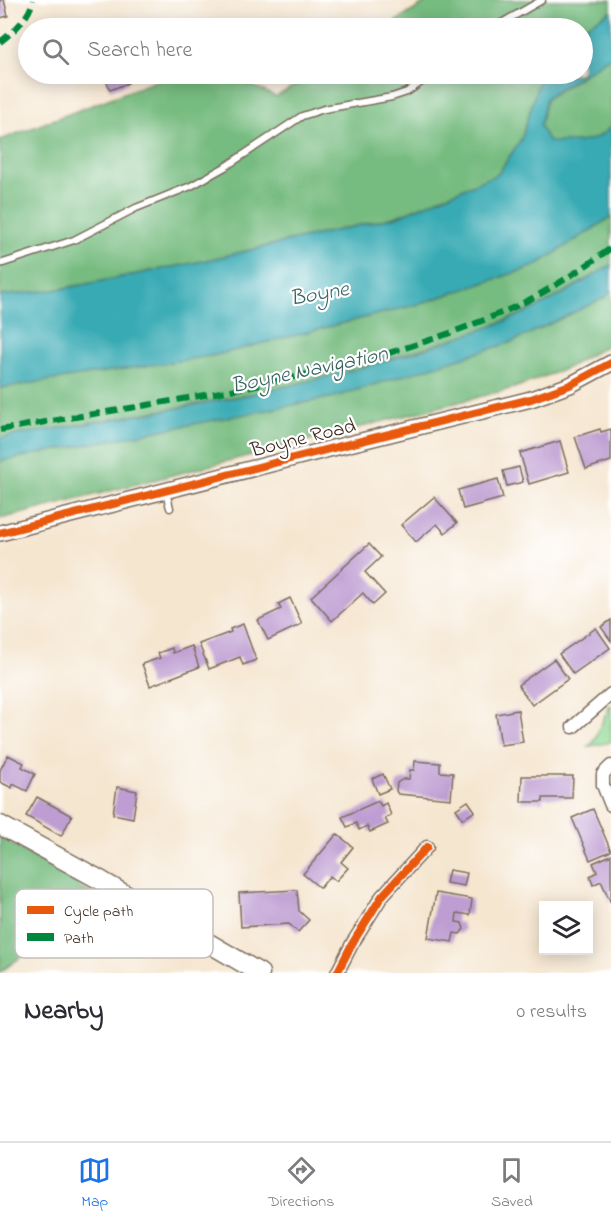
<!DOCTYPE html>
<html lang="en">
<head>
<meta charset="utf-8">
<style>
  :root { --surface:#fff; --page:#f7f7f7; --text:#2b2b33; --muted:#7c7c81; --line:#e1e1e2; --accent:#1a73e8 }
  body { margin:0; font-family:"Indie Flower",sans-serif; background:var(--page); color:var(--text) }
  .controls { position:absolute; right:18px; bottom:18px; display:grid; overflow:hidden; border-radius:0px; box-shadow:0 3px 15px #0003 }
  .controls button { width:54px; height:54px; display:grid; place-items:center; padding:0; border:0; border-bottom:2px solid var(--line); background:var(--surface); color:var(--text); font:30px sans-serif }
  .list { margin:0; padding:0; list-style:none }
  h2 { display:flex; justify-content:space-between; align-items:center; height:78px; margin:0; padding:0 24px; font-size:26px }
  h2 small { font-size:20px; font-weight:400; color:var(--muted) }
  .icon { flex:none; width:33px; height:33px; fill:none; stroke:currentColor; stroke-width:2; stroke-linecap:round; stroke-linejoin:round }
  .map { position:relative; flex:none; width:611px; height:973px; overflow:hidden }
  .search { position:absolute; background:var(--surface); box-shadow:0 3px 15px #0003; left:18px; right:18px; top:18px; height:66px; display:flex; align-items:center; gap:15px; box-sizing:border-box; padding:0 21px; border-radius:33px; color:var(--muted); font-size:22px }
  .sheet { height:168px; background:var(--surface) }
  nav { display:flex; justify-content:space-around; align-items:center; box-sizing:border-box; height:84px; border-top:2px solid var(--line); background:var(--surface); font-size:16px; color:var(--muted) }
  nav a { display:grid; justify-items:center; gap:3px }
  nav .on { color:var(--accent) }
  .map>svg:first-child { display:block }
  .green { fill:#93db96; stroke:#67825a; stroke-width:1.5 }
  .forest { fill:#76bb7f; stroke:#58724e; stroke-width:1.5 }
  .water { fill:#39aab4; stroke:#3a6a69; stroke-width:1.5 }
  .building { fill:#be9dd2 }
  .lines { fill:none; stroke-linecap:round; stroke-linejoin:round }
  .service-casing { stroke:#7c6c5c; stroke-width:9 }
  .minor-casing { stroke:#7c6c5c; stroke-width:15 }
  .tertiary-casing { stroke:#7c6c5c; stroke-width:18 }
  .secondary-casing { stroke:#7c6c5c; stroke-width:21 }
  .service { stroke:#fff; stroke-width:6 }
  .minor { stroke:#fff; stroke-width:12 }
  .tertiary { stroke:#fff; stroke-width:15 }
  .secondary { stroke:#fff; stroke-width:18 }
  .quiet { stroke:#00873e; stroke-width:6; stroke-dasharray:12 6; stroke-linecap:butt }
  .cycleway-casing { stroke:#fff; stroke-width:11 }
  .cycleway { stroke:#e8590c; stroke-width:8 }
  .labels { text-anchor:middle; stroke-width:4.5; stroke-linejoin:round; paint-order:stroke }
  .street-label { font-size:21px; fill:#3b2a1e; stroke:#fff }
  .water-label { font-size:22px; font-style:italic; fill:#3a6462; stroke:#fff }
  .key { fill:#fff; stroke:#c4bfbc; stroke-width:1.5 }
  .key-label { font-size:16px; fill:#3b2a1e }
</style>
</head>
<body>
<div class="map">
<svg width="611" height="973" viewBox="0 0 611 973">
  <rect width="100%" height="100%" fill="#fff"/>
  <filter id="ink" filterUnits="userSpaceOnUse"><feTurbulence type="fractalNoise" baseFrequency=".0167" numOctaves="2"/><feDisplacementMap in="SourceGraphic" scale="12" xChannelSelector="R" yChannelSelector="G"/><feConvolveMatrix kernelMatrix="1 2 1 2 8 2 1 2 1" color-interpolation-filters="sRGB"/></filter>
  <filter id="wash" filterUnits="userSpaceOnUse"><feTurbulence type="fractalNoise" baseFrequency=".008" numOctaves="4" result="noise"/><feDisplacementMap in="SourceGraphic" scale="24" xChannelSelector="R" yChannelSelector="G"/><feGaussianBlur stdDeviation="1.35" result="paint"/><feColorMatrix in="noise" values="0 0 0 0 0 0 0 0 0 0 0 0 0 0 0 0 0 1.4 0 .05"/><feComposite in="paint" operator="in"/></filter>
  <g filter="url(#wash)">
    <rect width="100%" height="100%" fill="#f5e6d0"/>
    <polygon class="green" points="610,705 611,705 611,742 587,747 593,743"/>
    <g class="forest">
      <polygon points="430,0 611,0 611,11 582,28 385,28"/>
      <path d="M 611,56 L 611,126 C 596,146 571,142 549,142 L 540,126 L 546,99 Z"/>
      <polygon points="174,74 228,74 276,97 313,74 541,74 522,138 498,174 395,217 198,262 61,289 0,296 0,140"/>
      <polygon points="611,217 611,265 544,304 487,328 347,372 270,390 175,408 0,438 0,388 216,355 419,304 535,266"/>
      <polygon points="611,291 611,343 567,368 514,388 0,519 0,461 334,397 512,342 604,298"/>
      <polygon points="0,837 64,875 100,901 0,972"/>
    </g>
    <g class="water">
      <path d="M 611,11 L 611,56 L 546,98 L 540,126 L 549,142 C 571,142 596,146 611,126 L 611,217 L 535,266 L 419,304 L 216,355 L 0,388 L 0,296 L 61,289 L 198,262 L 396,217 L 498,174 L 522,138 L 541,74 L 582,74 L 582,28 Z"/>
      <path d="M 611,265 L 611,291 L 604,298 L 512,342 L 334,397 L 0,461 L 0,438 C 147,414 297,392 439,344 C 474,332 511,321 544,304 C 567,292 589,278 611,265 Z"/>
    </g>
    <g id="blocks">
      <g class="building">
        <polygon points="0,0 4,0 8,16 0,18"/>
        <polygon points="114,74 125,74 128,83 110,90 105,77"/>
        <polygon points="600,429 601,432 611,429 611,461 586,469 575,437"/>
        <polygon points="560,441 569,472 529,484 520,453"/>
        <polygon points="519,467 523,482 507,486 503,471"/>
        <polygon points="498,479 503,498 463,509 458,490"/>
        <polygon points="434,497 457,523 445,533 437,524 416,542 401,525"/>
        <polygon points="369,544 381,557 365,572 385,594 373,605 363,593 332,621 311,597"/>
        <polygon points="290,598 302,624 268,640 258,620 281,609 278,604"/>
        <polygon points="611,620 611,641 601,627"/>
        <polygon points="243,624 256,660 243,665 240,657 209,669 199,644 231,632 230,629"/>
        <polygon points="596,628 610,648 573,674 559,654"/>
        <polygon points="192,646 199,667 150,686 142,664 160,658 158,653 172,648 173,653"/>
        <polygon points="554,659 568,679 532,705 518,685"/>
        <polygon points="518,710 523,742 501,745 496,714"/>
        <polygon points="8,755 24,763 22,767 35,774 27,791 13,784 12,788 0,782 0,770"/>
        <polygon points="415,761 440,763 440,772 453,773 451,799 398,794 396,791 397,783 403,779 409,779 410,770 414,770"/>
        <polygon points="383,774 390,789 378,794 372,779"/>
        <polygon points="522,776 573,776 572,798 543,798 543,802 521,802"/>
        <polygon points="117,787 137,791 133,818 113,814"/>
        <polygon points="37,797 72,816 61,836 26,816"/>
        <polygon points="378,801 381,806 386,803 391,815 385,818 388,824 370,832 367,826 359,830 356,823 347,827 342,817"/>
        <polygon points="468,801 475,811 463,819 456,809"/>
        <polygon points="593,809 611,851 590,860 572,818"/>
        <polygon points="337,834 353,847 341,862 348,868 336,881 330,876 320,888 303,874"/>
        <polygon points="611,855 611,903 601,881 593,885 590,876 597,872 593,863"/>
        <polygon points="449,870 467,873 464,886 446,883"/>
        <polygon points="297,890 299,911 309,920 298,932 289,924 241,927 239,893"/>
        <polygon points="436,893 472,899 470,915 457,913 456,922 462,923 464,929 460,934 454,933 452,942 428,938"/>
      </g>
    </g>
  </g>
  <g filter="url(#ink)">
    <use href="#blocks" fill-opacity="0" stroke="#7c6c5c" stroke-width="1.5"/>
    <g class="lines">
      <defs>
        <g id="service">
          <polyline points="493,28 542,0"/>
          <polyline points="0,264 74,240 136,208 191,186 225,167 302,116 324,109 392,97 407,92 433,74"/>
          <polyline points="166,492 170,508"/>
        </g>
        <g id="minor">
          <polyline points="573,727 611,694"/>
          <polyline points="611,766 603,774 603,785 611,805"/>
          <polyline points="337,973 352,944 382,896 427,847"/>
        </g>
        <polyline id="tertiary" points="0,533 329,449 531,399 570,385 611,363"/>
        <polyline id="secondary" points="0,825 102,881 260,973"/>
      </defs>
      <use href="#service" class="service-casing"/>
      <use href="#minor" class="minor-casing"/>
      <use href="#tertiary" class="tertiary-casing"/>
      <use href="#secondary" class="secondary-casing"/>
      <use href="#service" class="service"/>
      <use href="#minor" class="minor"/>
      <use href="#tertiary" class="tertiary"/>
      <use href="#secondary" class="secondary"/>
      <g class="quiet">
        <path d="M 0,42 C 13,32 30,17 33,0"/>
        <path d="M 0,430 C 172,399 349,380 510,309 C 546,293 579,271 611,248"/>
      </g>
      <defs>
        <g id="cycleway">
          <polyline points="0,533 329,449 531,399 570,385 611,363"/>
          <polyline points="337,973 352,944 382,896 427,847"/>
        </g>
      </defs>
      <use href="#cycleway" class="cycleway-casing"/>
      <use href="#cycleway" class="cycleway"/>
    </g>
  </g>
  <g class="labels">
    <g class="street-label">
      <text transform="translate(303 437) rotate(-14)" y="7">Boyne Road</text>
    </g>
    <g class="water-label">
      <text transform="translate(319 292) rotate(-10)" y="8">Boyne</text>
      <text transform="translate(309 368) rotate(-12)" y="8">Boyne Navigation</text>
    </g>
  </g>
  <rect x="15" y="889" width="198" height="69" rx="9" class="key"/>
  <rect x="27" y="906" width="27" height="8" fill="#e8590c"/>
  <rect x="27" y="933" width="27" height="8" fill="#00873e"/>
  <g class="key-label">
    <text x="64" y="916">Cycle path</text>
    <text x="64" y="943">Path</text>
  </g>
</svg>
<div class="controls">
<button><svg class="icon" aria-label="layers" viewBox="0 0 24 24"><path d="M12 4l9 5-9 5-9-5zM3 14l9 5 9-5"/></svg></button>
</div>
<div class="search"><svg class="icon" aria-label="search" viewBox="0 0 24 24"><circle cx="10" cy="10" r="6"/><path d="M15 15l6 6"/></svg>Search here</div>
</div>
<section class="sheet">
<h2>Nearby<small>0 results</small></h2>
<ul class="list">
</ul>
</section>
<nav>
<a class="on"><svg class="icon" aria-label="map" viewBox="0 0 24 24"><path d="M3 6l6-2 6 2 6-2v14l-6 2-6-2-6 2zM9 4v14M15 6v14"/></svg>Map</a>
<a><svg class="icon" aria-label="directions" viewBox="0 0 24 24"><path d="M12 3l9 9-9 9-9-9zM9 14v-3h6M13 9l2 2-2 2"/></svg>Directions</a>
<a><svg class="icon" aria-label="saved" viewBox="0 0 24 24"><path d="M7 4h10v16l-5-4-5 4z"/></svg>Saved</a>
</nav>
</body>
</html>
